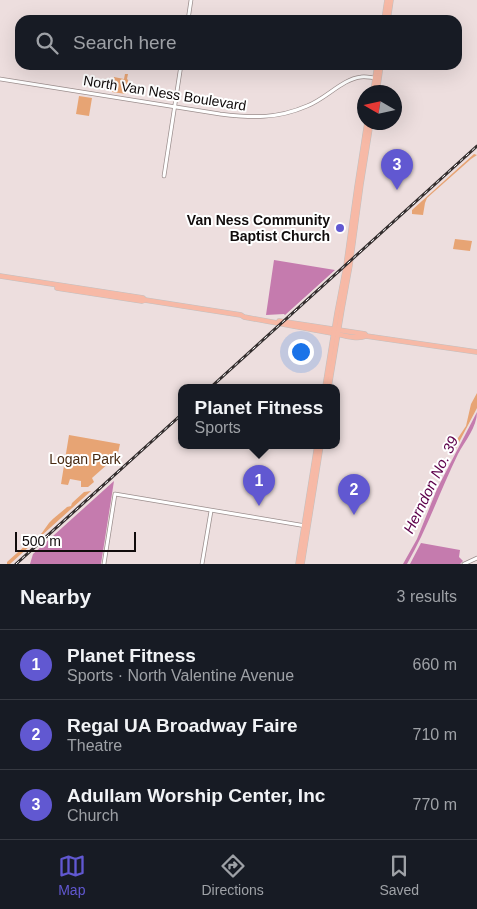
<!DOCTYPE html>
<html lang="en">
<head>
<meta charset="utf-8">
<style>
  :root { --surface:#171b24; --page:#242831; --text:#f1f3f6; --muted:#9ea1a6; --line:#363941; --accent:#6158d1 }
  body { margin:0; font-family:Helvetica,sans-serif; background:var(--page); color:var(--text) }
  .compass { position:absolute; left:357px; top:85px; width:45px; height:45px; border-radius:50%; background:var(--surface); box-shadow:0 5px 20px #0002; rotate:279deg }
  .scale { position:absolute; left:15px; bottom:12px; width:121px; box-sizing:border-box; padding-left:5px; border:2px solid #110c0c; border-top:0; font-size:14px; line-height:18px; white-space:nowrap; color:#110c0c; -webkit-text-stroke:4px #fff; paint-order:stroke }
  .you { position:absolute; left:300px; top:351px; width:18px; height:18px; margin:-12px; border:4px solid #fff; border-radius:50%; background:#1a73e8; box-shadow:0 0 0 8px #1a73e833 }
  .badge { display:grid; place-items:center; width:32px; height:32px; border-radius:50%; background:var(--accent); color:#fff; font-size:16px; font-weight:700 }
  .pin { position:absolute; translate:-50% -41px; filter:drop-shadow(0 1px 2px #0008) }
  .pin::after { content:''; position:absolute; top:26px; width:18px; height:15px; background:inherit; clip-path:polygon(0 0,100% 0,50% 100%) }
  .popup { position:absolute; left:178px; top:384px; width:162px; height:65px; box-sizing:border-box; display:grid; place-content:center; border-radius:10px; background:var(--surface); filter:drop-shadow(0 1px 4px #0005); font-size:16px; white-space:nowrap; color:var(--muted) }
  .popup b { font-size:19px; color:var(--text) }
  .popup::after { content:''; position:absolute; left:50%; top:100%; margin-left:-10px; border:10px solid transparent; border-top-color:var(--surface) }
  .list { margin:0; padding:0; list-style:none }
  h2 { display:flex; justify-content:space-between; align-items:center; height:65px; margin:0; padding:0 20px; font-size:21px }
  h2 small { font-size:16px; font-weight:400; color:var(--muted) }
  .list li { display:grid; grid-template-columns:32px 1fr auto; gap:15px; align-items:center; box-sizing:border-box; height:70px; padding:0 20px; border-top:1px solid var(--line) }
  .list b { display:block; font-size:19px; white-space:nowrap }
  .list p { margin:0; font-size:16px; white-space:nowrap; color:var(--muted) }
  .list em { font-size:16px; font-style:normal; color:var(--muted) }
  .icon { flex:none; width:28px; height:28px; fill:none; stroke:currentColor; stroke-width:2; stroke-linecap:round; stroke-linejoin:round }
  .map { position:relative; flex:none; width:477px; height:564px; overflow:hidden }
  .search { position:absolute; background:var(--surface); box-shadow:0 5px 20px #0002; left:15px; right:15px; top:15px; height:55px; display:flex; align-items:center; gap:12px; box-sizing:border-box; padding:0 18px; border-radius:15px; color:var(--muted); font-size:19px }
  .sheet { height:275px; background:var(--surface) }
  nav { display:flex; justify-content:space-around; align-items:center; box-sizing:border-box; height:70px; border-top:1px solid var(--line); background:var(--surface); font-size:14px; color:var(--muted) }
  nav a { display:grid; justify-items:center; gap:2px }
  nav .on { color:var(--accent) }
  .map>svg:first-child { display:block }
  .green { fill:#e7a474 }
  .water { fill:#c57bae }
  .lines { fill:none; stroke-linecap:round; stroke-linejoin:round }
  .minor-casing { stroke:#9b8e8d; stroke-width:4.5 }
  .major-casing { stroke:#c1c0c0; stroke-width:5.5 }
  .minor { stroke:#fff; stroke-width:3 }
  .major { stroke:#f7b9a6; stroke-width:4.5 }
  .rail-casing { stroke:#342e2e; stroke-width:3 }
  .rail { stroke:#fff; stroke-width:1; stroke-dasharray:4; stroke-linecap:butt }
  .poi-dot { fill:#6158d1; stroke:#fff; stroke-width:2 }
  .labels { text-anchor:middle; stroke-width:4; stroke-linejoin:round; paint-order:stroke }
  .street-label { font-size:14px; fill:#110c0c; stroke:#fff }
  .poi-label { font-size:14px; font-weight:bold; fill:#110c0c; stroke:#fff; text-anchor:end }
  .park-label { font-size:14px; fill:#492b13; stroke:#fff }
  .water-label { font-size:15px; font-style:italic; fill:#5d004a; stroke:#fff }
</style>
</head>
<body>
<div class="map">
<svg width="477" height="564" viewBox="0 0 477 564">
  <rect width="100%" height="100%" fill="#eddede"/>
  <g class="green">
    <polygon points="125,74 128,74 127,79 128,80 126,94 112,92 114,77 124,79"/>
    <polygon points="79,96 92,98 89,116 76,114"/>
    <polygon points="474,154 477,155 471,159 427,198 425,203 423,215 412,214 412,210"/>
    <polygon points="455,239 472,241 470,251 453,249"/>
    <polygon points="477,393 477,408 456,448 452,447 466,426 471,404"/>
    <polygon points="69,435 120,444 118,453 113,453 110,462 92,478 94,482 88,487 81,487 81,481 70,479 68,485 61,484"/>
    <path d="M 91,491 L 10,564 L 7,564 L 7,562 L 27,544 C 36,543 44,530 49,523 C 54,517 62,512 67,507 L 71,506 L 72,503 L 84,492 Z"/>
  </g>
  <g class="water">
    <polygon points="274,260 335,270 285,315 284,314 266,315"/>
    <path d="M 477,412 C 477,427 465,441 458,454 C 440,491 427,529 407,564 L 403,564 L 417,539 L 437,489 Z"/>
    <polygon points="114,481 101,564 30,564 33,554"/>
    <polygon points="421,543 460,550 459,557 463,561 460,564 410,564"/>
  </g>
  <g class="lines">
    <defs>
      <g id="minor">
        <polyline points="188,20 191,0"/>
        <path d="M 0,79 L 220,114 C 252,118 277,119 307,106 C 326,99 342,79 361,77 C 366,76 372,78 377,78"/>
        <polyline points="164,176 181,65"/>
        <polyline points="104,564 115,494 306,526"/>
        <polyline points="202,564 211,511"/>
        <polyline points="464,564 477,558"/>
      </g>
      <g id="major">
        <polyline points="384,20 387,0"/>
        <polyline points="388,20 391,0"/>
        <polyline points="373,92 377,65"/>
        <polyline points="377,92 381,65"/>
        <path d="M 0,276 L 143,298 L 145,300 L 241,315 L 244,317 C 273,322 303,328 332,333 C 342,335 357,340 366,336"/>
        <polyline points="57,288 142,301 145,300"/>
        <polyline points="279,321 365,334 366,336 477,352"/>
        <polyline points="325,387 337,313 346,266 357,187 367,122"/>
        <polyline points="329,387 342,309 350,265 361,184 371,122"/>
        <polyline points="298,564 317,445"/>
        <polyline points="302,564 321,445"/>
      </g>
    </defs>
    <use href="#minor" class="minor-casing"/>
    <use href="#major" class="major-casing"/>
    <use href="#minor" class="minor"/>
    <use href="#major" class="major"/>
    <defs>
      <g id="rail">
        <polyline points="211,387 477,146"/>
        <polyline points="16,564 182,414"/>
      </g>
    </defs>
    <use href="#rail" class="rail-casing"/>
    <use href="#rail" class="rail"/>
  </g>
  <circle class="poi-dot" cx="340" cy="228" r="5"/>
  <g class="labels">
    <g class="street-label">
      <text transform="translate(165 93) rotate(9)" y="5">North Van Ness Boulevard</text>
    </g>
    <g class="poi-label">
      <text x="330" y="225">Van Ness Community<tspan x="330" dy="16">Baptist Church</tspan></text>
    </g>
    <g class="park-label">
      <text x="85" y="464">Logan Park</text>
    </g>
    <g class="water-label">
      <text transform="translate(431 485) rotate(-64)" y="5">Herndon No. 39</text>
    </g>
  </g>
</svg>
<svg class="compass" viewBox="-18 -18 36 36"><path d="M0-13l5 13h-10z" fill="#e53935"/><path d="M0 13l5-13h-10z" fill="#9ea1a6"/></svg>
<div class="scale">500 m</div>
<div class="you"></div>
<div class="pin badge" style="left:259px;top:506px">1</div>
<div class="popup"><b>Planet Fitness</b>Sports</div>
<div class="pin badge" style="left:354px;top:515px">2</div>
<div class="pin badge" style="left:397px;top:190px">3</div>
<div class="search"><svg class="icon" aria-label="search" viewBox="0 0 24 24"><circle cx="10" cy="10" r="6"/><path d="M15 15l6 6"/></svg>Search here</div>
</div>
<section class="sheet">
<h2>Nearby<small>3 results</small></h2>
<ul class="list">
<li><span class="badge">1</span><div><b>Planet Fitness</b><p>Sports · North Valentine Avenue</p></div><em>660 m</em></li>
<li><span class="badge">2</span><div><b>Regal UA Broadway Faire</b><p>Theatre</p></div><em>710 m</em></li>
<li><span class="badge">3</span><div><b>Adullam Worship Center, Inc</b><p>Church</p></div><em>770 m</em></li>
</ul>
</section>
<nav>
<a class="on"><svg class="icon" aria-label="map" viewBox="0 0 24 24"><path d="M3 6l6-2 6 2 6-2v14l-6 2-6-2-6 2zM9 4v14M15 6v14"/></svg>Map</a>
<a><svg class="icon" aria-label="directions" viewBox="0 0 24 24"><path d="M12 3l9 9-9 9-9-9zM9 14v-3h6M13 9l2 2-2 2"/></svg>Directions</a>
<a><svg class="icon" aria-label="saved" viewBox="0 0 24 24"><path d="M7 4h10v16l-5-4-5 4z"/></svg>Saved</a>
</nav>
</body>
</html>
